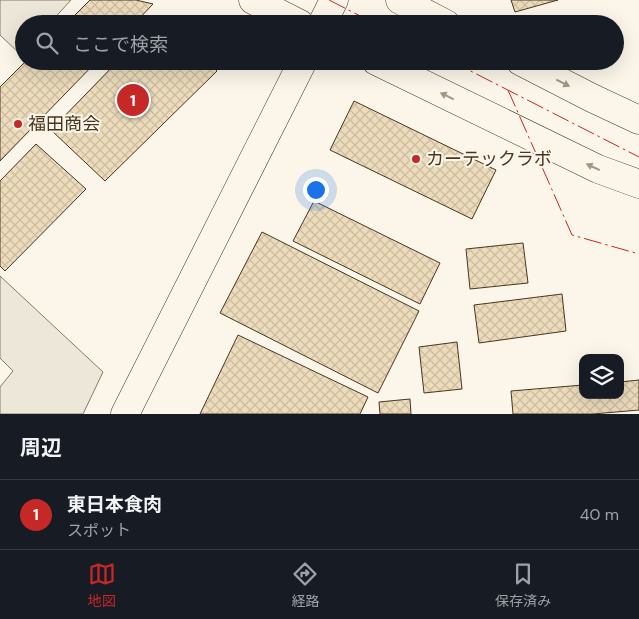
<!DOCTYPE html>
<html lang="ja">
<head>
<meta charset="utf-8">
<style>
  :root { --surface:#171b24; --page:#242831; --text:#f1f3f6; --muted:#9ea1a6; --line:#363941; --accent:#c62828 }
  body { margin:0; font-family:"DM Sans","Noto Sans JP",sans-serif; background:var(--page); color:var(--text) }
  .controls { position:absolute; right:15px; bottom:15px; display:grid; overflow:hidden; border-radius:10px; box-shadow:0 5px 20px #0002 }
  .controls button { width:45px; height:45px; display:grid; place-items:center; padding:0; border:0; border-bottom:1px solid var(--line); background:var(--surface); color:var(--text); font:25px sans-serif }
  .you { position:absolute; left:315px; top:189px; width:18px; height:18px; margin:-12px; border:4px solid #fff; border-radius:50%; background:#1a73e8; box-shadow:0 0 0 8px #1a73e833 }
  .badge { display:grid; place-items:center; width:32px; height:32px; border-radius:50%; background:var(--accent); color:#fff; font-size:16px; font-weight:700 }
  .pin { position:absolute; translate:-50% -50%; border:2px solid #fff; box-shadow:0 1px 5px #0006 }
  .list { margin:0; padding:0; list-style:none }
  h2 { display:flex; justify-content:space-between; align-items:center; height:65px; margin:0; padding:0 20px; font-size:21px }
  h2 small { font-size:16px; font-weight:400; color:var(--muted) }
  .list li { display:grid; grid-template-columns:32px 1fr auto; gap:15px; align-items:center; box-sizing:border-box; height:70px; padding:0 20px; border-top:1px solid var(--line) }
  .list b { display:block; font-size:19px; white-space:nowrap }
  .list p { margin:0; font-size:16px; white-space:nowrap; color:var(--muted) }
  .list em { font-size:16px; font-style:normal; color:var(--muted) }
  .icon { flex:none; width:28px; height:28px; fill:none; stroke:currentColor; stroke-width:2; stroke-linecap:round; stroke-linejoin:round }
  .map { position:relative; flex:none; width:639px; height:414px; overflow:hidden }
  .search { position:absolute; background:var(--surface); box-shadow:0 5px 20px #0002; left:15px; right:15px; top:15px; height:55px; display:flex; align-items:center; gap:12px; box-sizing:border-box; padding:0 18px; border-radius:28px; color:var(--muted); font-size:19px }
  .sheet { height:135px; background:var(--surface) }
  nav { display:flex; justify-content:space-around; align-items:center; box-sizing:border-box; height:70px; border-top:1px solid var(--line); background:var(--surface); font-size:14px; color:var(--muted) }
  nav a { display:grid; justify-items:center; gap:2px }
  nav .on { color:var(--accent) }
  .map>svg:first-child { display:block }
  .parking { fill:#ede7d9; stroke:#887966 }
  .building { fill:url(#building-cross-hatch); stroke:#4a3520 }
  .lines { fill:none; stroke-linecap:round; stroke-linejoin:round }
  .tertiary-casing { stroke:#4a3520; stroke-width:29 }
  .tertiary { stroke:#fbf6e9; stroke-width:28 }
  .power { stroke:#c62828; stroke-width:1; stroke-dasharray:18 4 2.5 4; stroke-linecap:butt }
  .oneway { fill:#a29684 }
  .poi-dot { fill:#c62828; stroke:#fbf6e9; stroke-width:2 }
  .labels { text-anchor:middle; stroke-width:4; stroke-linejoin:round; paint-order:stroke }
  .poi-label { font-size:18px; fill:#4a3520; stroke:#fbf6e9; text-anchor:start }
</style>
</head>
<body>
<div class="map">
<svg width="639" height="414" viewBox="0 0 639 414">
  <defs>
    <pattern id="building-cross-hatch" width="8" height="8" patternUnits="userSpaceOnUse" patternTransform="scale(1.25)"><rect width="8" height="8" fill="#ecdcbc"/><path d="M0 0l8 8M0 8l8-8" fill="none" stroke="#ccbda1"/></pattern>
  </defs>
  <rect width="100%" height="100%" fill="#fbf6e9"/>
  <g class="parking">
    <polygon points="0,0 71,0 49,24 24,24 24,51 20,54 0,35"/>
    <polygon points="0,276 103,372 83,414 0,414 0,387 13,371 0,358"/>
  </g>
  <g class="building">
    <polygon points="90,0 136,0 153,4 134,24 66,24"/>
    <polygon points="511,0 558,0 515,12"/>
    <polygon points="162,16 170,24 155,24"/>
    <polygon points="26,61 97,61 0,161 0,87"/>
    <polygon points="118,61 207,61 217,71 105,181 51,130"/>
    <polygon points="354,101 496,170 472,219 330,150"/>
    <polygon points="36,144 86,189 5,271 0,266 0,181"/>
    <polygon points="314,201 440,263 420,304 293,241"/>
    <polygon points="262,232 419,311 378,393 220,313"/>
    <polygon points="523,243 528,283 470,289 466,249"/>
    <polygon points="562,294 566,331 479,343 474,305"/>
    <polygon points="238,335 368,397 360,414 200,414"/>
    <polygon points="457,342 462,389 424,393 419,347"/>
    <polygon points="639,380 639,410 593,414 513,414 511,391 583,385 583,395 620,395 620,382"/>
    <polygon points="410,399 411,414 380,414 379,402"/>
  </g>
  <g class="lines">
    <defs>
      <g id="tertiary">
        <polyline points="253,0 300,24"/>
        <polyline points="400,0 446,24"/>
        <polyline points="322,24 334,0"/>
        <polyline points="376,61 598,169 639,184"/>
        <polyline points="520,61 592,98 639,120"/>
        <polyline points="125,414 303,61"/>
      </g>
    </defs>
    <use href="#tertiary" class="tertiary-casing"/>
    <use href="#tertiary" class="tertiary"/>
    <g class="power">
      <polyline points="329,0 376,24"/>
      <polyline points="451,61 639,157"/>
      <polyline points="508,90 572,235 639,254"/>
    </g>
  </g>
  <defs><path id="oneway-solid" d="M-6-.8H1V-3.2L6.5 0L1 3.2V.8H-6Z" transform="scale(1.25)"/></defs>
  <g class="oneway">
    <use href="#oneway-solid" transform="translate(563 83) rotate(27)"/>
    <use href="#oneway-solid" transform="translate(447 96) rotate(-154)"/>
    <use href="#oneway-solid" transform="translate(593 167) rotate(-155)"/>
  </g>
  <g class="poi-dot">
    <circle cx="18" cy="124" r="5"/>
    <circle cx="416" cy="159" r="5"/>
  </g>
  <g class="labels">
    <g class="poi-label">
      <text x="28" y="130">福田商会</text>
      <text x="426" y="165">カーテックラボ</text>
    </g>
  </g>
</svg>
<div class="controls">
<button><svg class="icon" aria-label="layers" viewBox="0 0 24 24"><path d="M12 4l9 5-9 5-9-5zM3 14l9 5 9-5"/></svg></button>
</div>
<div class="you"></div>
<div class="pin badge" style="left:133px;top:100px">1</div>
<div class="search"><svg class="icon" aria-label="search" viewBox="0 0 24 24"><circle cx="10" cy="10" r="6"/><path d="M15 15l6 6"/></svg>ここで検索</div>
</div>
<section class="sheet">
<h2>周辺<small></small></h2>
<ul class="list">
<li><span class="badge">1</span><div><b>東日本食肉</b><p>スポット</p></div><em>40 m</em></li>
</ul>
</section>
<nav>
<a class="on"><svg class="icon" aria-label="map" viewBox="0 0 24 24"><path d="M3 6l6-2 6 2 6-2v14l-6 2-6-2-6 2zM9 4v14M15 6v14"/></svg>地図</a>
<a><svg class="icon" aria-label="directions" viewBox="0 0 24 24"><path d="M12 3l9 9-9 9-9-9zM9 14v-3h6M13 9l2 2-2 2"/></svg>経路</a>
<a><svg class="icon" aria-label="saved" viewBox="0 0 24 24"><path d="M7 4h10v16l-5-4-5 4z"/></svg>保存済み</a>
</nav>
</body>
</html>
